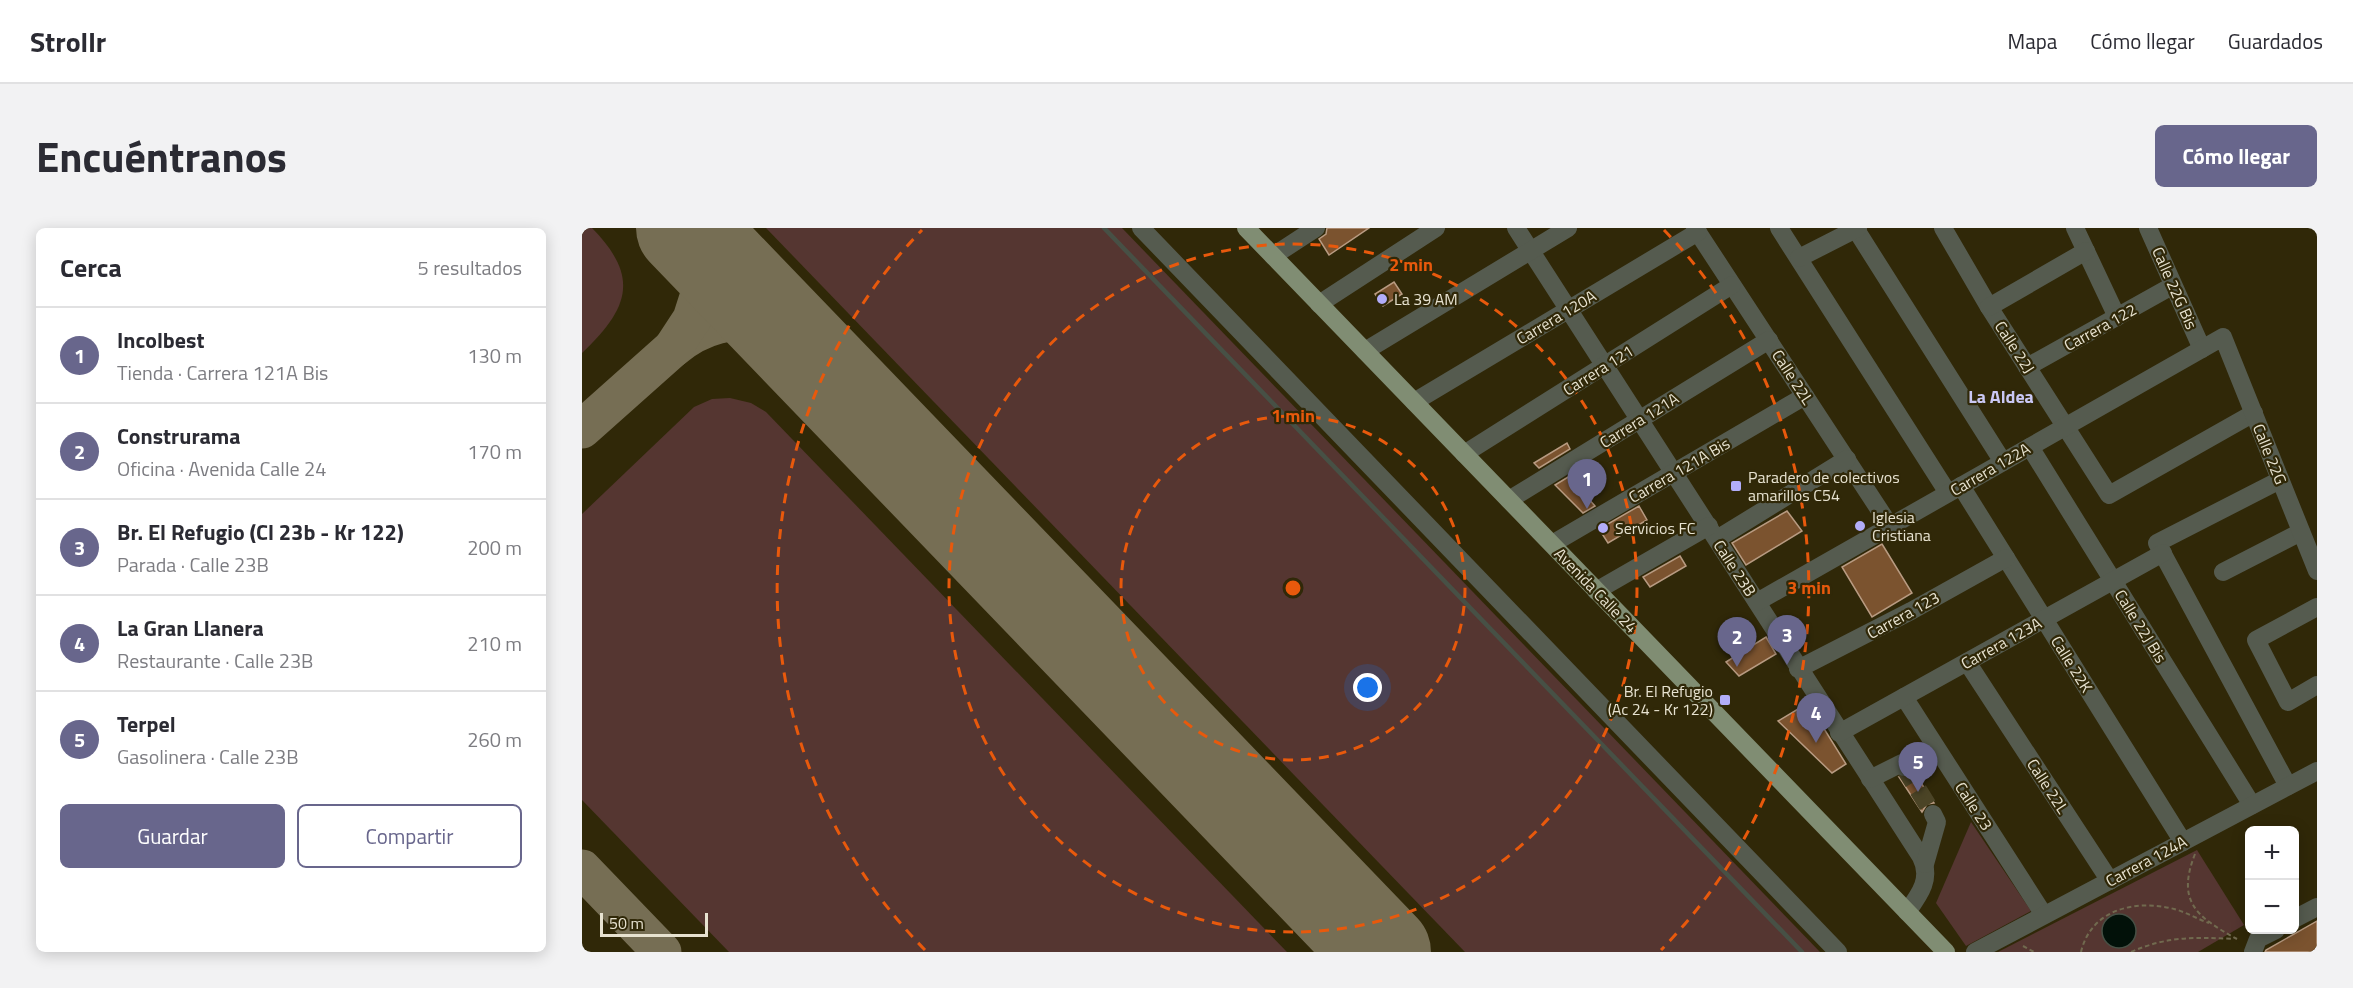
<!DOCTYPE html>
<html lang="es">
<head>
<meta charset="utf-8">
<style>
  :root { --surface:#fff; --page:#f2f2f3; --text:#2b2b33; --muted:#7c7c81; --line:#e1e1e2; --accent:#68668c }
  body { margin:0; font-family:"Titillium Web",sans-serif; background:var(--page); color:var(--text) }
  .controls { position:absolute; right:18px; bottom:18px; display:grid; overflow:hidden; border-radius:9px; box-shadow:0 3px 15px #0003 }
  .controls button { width:54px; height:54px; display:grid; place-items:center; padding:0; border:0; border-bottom:2px solid var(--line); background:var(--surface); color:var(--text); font:30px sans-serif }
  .scale { position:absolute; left:18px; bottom:15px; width:108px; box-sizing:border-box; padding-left:6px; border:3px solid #e7e2d0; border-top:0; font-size:16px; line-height:21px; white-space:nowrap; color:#e7e2d0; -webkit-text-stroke:4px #302808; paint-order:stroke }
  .you { position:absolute; left:786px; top:460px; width:21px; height:21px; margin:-15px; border:4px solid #fff; border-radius:50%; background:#1a73e8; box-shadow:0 0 0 9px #1a73e833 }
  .badge { display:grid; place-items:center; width:39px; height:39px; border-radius:50%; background:var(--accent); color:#fff; font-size:20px; font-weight:700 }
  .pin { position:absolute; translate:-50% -50px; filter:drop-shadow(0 2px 3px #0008) }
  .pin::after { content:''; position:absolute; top:32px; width:21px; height:18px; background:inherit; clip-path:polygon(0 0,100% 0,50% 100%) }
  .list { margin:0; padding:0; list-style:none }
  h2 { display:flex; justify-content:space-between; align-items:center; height:78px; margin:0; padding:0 24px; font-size:26px }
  h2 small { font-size:20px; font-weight:400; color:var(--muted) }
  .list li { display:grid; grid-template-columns:39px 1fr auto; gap:18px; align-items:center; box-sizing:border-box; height:96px; padding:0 24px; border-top:2px solid var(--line) }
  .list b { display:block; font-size:22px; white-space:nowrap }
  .list p { margin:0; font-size:20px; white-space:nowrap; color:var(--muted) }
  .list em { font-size:20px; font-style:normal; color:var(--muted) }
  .actions { display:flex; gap:12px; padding:18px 24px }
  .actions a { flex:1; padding:14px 0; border:2px solid var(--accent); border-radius:9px; text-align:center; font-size:21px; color:var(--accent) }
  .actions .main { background:var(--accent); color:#fff }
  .map { position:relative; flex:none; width:1735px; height:724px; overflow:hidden; border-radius:9px }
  header { display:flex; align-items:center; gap:36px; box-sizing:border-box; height:84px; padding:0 30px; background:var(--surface); border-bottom:2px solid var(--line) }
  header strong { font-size:28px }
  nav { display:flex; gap:33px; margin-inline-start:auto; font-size:21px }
  .intro { display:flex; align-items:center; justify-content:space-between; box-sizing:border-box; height:144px; padding:0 36px }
  h1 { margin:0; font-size:42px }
  .button { padding:15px 27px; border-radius:9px; background:var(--accent); color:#fff; font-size:21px; font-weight:700 }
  main { display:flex; gap:36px; padding:0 36px }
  aside { flex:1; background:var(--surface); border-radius:9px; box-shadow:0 3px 15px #0003 }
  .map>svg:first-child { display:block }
  .green { fill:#553631 }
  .water { fill:#021109; stroke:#475045; stroke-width:1.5 }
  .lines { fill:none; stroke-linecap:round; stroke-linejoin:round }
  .stream { stroke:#475045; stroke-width:4.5 }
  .taxiway { stroke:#766e54; stroke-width:39 }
  .runway { stroke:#766e54; stroke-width:98 }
  .building { fill:#7b532f; stroke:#b89b82; stroke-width:1.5 }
  .minor-tunnel { stroke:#4b4426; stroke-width:18; stroke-dasharray:18 9; stroke-linecap:butt }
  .path { stroke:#716a4f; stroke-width:2; stroke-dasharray:4.5 3; stroke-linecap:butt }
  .minor { stroke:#555b4f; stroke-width:18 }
  .major { stroke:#808d73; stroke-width:18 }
  .ring { fill:none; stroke:#e8590c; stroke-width:3; stroke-dasharray:10 8 }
  .poi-dot { fill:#b2adf9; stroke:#302808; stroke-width:2 }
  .labels { text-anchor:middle; stroke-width:4.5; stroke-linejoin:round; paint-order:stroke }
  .street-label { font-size:16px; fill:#e7e2d0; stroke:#302808 }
  .poi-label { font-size:16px; fill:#e7e2d0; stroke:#302808; text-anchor:start }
  .neighbourhood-label { font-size:18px; font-weight:bold; fill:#cac8f4; stroke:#302808 }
  .centre { fill:#e8590c; stroke:#302808; stroke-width:3 }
  .ring-label { font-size:18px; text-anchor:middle; font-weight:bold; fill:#e8590c; stroke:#302808; stroke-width:4.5; stroke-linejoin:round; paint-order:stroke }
</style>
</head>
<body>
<header>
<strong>Strollr</strong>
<nav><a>Mapa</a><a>Cómo llegar</a><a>Guardados</a></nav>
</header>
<div class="intro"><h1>Encuéntranos</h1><a class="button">Cómo llegar</a></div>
<main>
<aside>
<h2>Cerca<small>5 resultados</small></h2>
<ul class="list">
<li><span class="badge">1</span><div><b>Incolbest</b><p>Tienda · Carrera 121A Bis</p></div><em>130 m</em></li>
<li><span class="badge">2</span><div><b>Construrama</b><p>Oficina · Avenida Calle 24</p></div><em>170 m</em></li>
<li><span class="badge">3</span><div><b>Br. El Refugio (Cl 23b - Kr 122)</b><p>Parada · Calle 23B</p></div><em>200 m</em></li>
<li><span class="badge">4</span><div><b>La Gran Llanera</b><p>Restaurante · Calle 23B</p></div><em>210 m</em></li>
<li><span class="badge">5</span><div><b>Terpel</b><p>Gasolinera · Calle 23B</p></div><em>260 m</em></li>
</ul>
<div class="actions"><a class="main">Guardar</a><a>Compartir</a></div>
</aside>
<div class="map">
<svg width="1735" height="724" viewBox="0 0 1735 724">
  <rect width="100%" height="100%" fill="#302808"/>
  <g class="green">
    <path d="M 0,0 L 10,0 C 59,50 46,81 0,125 Z"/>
    <polygon points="184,0 540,0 1238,724 883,724"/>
    <polygon points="148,170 169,175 184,184 705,724 147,724 0,572 0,286 112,179 130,171"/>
    <polygon points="1389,594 1449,683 1384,718 1354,675"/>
    <polygon points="1615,622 1662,697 1616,724 1416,724"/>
  </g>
  <circle class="water" cx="1537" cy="703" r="17"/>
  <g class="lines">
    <polyline class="stream" points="522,0 1220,724"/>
    <g class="taxiway">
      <path d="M 91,120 C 117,98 153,86 187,98 C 195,100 204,108 211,112"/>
      <polyline points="0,201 91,120 110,91 118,66 117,29 101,0"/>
      <polyline points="0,641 80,724"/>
    </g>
    <polyline class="runway" points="103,0 800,724"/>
  </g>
  <g class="building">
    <polygon points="745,0 787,0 747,27 737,11 744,6"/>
    <polygon points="812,54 820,66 801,78 793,66"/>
    <polygon points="985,215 988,221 957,240 952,235"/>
    <polygon points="1011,234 1015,240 992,254 1013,278 1001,285 973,257"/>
    <polygon points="1057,278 1065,292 1026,315 1017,301"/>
    <polygon points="1205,283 1220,303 1164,337 1150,315"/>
    <polygon points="1300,316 1330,365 1290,389 1260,339"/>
    <polygon points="1098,328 1104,338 1068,359 1061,349"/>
    <polygon points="1184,409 1194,426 1157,448 1144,434"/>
    <polygon points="1226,475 1264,536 1250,545 1196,493"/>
    <polygon points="1332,544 1352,575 1345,576 1340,584 1317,549 1326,549"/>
    <polygon points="1735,693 1735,724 1683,724 1684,722"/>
  </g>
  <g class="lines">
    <polyline class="minor-tunnel" points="1322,539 1351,586"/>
    <g class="path">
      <path d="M 1613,626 C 1594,674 1615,689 1655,711"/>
      <polyline points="1441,718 1452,724"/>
      <path d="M 1499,724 C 1509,681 1554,671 1592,681 C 1604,684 1615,691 1627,695"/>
      <path d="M 1549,724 C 1585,708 1614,709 1652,711"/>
    </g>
    <g class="minor">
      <polyline points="559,0 1256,724"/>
      <path d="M 934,0 L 1339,629 C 1350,650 1338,666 1325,684"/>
      <polyline points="1113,0 1308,298"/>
      <polyline points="1197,0 1366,265"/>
      <polyline points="1273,0 1421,234"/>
      <polyline points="1361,0 1407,79 1527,267 1672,185"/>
      <polyline points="1493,0 1535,89"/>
      <polyline points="1566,0 1620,121"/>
      <polyline points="691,28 734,0"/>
      <polyline points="1217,30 1276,0"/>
      <polyline points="737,76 854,0"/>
      <polyline points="1407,79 1504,23"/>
      <polyline points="783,123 986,0"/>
      <polyline points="1445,139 1590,58"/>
      <polyline points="832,174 1116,4"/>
      <polyline points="1448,219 1670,577"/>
      <polyline points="882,226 1150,57"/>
      <polyline points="1698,252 1575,315 1706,558"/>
      <polyline points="1379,258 1601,614"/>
      <polyline points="927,272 1187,112"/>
      <polyline points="1135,311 1265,231"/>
      <polyline points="970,316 1223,168"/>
      <polyline points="1641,344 1719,304"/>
      <polyline points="1014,363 1127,298"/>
      <polyline points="1175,374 1641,109 1735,343"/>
      <polyline points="1735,379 1674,412 1706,474 1735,457"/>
      <polyline points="1385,434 1528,653"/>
      <polyline points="1216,441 1329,383 1424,330"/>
      <polyline points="1322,469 1462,687"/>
      <polyline points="1257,505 1581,325"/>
      <polyline points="1288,551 1320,535 1322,539"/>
      <polyline points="1343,636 1355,594 1351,586"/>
      <polyline points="1712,691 1735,679"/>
      <polyline points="1393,724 1735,543"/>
      <polyline points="1671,724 1676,711 1694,702"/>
    </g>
    <polyline class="major" points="664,0 1364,724"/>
  </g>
  <g class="ring">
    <circle cx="711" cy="360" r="172"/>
    <circle cx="711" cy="360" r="344"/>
    <path d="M343 722A516 516 0 0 1 340 2M1082 2A516 516 0 0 1 1079 722"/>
  </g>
  <g class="poi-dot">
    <circle cx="800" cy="71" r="6"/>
    <rect x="1148" y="252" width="12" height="12" rx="3"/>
    <circle cx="1278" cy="298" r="6"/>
    <circle cx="1021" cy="300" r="6"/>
    <rect x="1137" y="466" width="12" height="12" rx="3"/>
  </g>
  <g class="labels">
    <g class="street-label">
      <text transform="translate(1593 60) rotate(66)" y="6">Calle 22G Bis</text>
      <text transform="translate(974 89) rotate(-31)" y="6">Carrera 120A</text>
      <text transform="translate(1518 99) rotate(-29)" y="6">Carrera 122</text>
      <text transform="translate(1433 119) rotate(57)" y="6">Calle 22J</text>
      <text transform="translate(1016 142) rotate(-32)" y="6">Carrera 121</text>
      <text transform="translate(1211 149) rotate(57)" y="6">Calle 22L</text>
      <text transform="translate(1057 192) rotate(-32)" y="6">Carrera 121A</text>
      <text transform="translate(1688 226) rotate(68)" y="6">Calle 22G</text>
      <text transform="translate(1408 241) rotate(-30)" y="6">Carrera 122A</text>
      <text transform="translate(1097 242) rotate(-30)" y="6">Carrera 121A Bis</text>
      <text transform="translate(1153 340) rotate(57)" y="6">Calle 23B</text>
      <text transform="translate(1014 362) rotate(46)" y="6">Avenida Calle 24</text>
      <text transform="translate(1321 387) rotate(-29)" y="6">Carrera 123</text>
      <text transform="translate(1559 398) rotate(58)" y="6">Calle 22J Bis</text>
      <text transform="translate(1419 415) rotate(-29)" y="6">Carrera 123A</text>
      <text transform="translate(1490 436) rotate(58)" y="6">Calle 22K</text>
      <text transform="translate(1466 558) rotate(57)" y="6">Calle 22L</text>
      <text transform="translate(1392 578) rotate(57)" y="6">Calle 23</text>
      <text transform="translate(1564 633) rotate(-28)" y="6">Carrera 124A</text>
    </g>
    <g class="poi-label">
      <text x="812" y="77">La 39 AM</text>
      <text x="1166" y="255">Paradero de colectivos<tspan x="1166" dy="18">amarillos C54</tspan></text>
      <text x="1290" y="295">Iglesia<tspan x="1290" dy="18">Cristiana</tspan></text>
      <text x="1033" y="306">Servicios FC</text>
      <text x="1131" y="469" text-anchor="end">Br. El Refugio<tspan x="1131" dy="18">(Ac 24 - Kr 122)</tspan></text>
    </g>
    <g class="neighbourhood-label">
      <text x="1419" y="175">La Aldea</text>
    </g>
  </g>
  <circle cx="711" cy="360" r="9" class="centre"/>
  <g class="ring-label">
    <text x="829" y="43">2 min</text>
    <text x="711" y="194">1 min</text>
    <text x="1227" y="366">3 min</text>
  </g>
</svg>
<div class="controls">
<button>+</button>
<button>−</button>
</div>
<div class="scale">50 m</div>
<div class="you"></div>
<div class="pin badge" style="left:1005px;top:281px">1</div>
<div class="pin badge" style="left:1155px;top:439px">2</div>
<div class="pin badge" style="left:1205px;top:437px">3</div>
<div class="pin badge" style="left:1234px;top:515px">4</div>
<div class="pin badge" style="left:1336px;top:564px">5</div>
</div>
</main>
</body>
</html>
